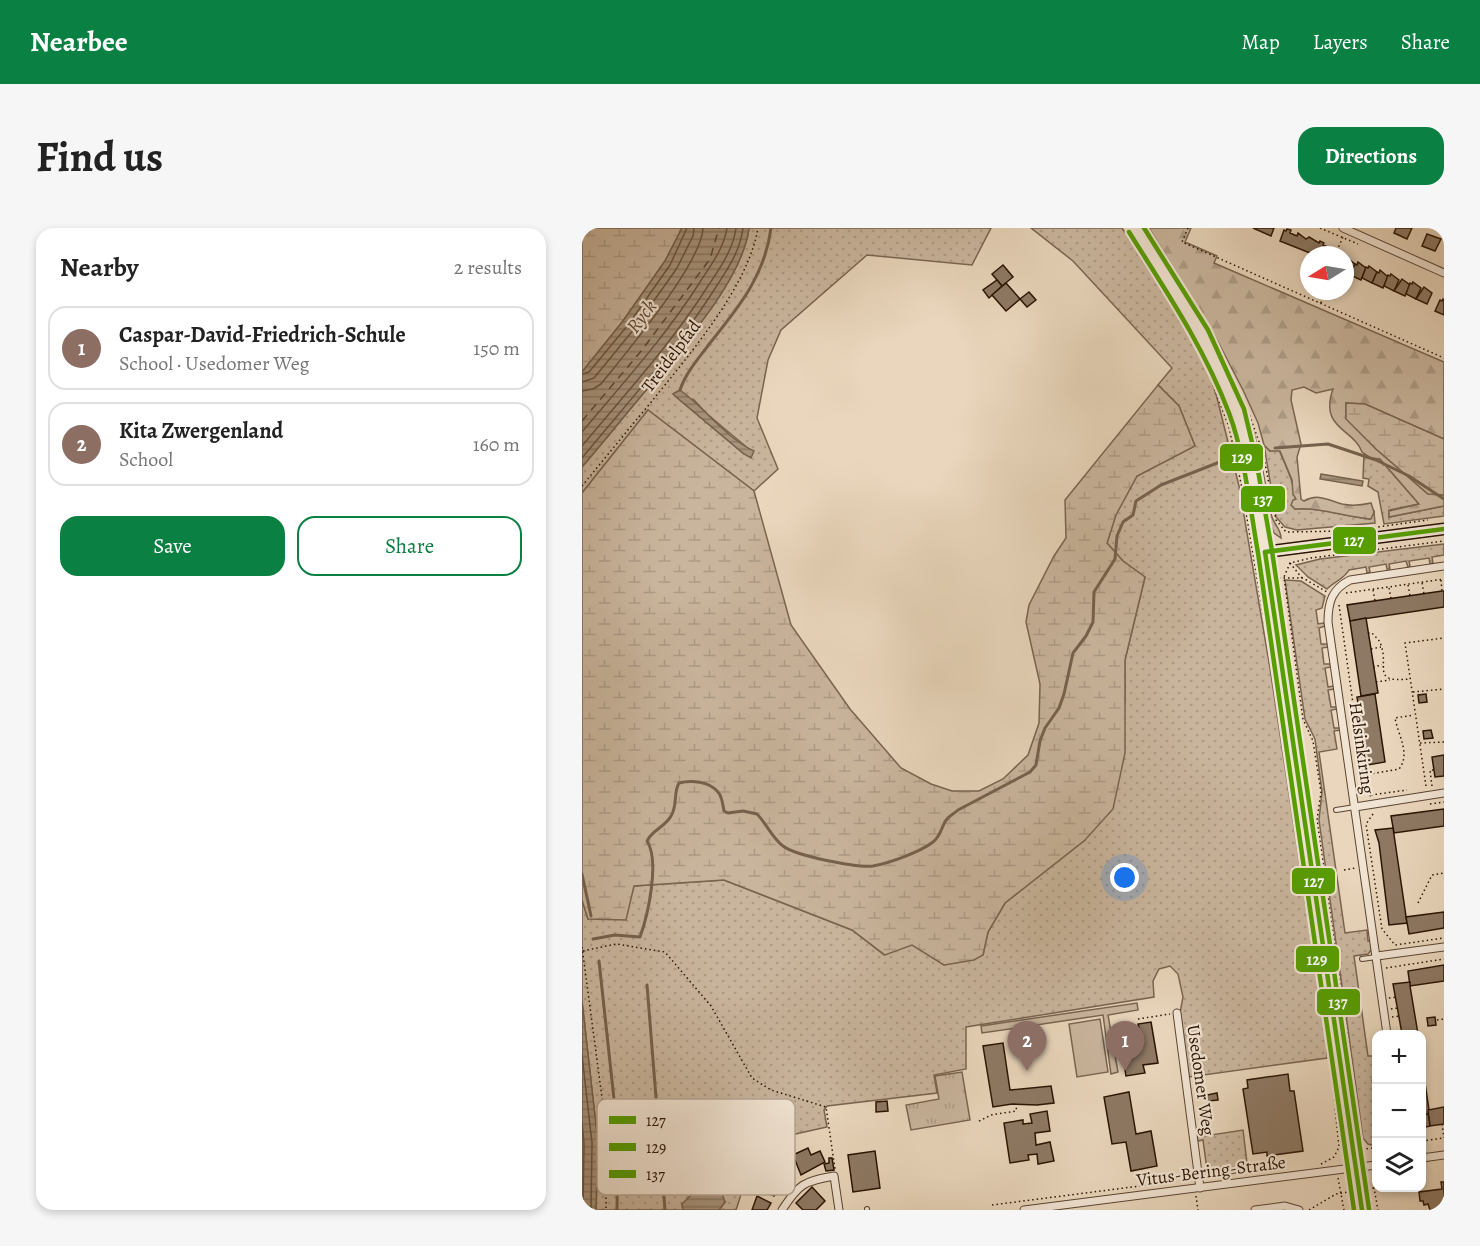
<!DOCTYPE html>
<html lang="en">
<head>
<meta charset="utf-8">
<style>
  :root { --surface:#fff; --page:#f6f6f6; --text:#222; --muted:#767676; --line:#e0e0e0; --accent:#0b8043 }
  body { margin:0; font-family:Alegreya,serif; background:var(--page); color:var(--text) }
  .controls { position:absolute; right:18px; bottom:18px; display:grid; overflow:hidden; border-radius:12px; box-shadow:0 3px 9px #0003 }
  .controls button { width:54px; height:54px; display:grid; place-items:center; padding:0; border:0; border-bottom:2px solid var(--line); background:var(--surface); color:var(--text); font:30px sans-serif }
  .compass { position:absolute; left:718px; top:18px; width:54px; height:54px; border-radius:50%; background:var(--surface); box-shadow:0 3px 9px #0003; rotate:259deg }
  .you { position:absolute; left:543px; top:650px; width:21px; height:21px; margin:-15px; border:4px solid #fff; border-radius:50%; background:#1a73e8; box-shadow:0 0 0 9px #1a73e833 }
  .badge { display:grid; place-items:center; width:39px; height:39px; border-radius:50%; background:var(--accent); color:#fff; font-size:20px; font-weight:700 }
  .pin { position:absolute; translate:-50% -50px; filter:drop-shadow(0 2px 3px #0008) }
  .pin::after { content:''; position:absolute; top:32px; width:21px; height:18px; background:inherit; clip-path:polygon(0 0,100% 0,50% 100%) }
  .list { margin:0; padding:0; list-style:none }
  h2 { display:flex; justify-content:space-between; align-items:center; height:78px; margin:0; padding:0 24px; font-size:26px }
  h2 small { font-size:20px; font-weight:400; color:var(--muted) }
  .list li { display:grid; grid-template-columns:39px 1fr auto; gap:18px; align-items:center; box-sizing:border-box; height:84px; margin:0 12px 12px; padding:0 12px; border:2px solid var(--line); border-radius:18px }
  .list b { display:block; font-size:22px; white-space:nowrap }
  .list p { margin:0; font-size:20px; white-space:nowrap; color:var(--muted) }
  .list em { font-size:20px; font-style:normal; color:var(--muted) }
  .actions { display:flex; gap:12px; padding:18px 24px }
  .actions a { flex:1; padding:14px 0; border:2px solid var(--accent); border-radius:18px; text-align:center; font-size:21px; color:var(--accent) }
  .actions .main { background:var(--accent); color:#fff }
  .icon { flex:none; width:33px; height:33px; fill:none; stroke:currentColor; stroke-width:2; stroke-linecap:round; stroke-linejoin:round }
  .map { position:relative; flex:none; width:862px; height:982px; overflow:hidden; border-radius:18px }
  header { display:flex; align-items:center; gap:36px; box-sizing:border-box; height:84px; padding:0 30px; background:var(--accent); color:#fff }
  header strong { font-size:28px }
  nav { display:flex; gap:33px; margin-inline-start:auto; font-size:21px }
  .intro { display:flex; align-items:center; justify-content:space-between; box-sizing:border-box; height:144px; padding:0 36px }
  h1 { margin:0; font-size:42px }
  .button { padding:15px 27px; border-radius:18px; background:var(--accent); color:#fff; font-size:21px; font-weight:700 }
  main { display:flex; gap:36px; padding:0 36px }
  aside { flex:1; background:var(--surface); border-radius:18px; box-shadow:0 3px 9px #0003 }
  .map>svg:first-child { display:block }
  .grass { fill:url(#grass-dots); stroke:#7a6450; stroke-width:1.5; fill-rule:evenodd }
  .forest { fill:url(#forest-firs); stroke:#7a6450; stroke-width:1.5 }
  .wetland { fill:url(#wetland-marsh); stroke:#7a6450; stroke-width:1.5 }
  .park { fill:url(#park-tufts); stroke:#7a6450; stroke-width:1.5 }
  .garden { fill:#c9b59d; stroke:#7a6450; stroke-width:1.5 }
  .water { fill:url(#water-rules); stroke:#76614d; stroke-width:1.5 }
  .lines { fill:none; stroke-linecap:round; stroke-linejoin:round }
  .shore { stroke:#6a5440; stroke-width:1.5 }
  .stream { stroke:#76614d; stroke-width:3 }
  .ferry { stroke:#5d4734; stroke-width:1.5; stroke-dasharray:8 6; stroke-linecap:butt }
  .building { fill:#8e7964; stroke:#2b1404; stroke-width:1.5 }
  .service-casing { stroke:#5a4432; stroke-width:6 }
  .minor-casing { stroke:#5a4432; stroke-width:9 }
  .secondary-casing { stroke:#2b1404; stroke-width:13 }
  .path { stroke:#2b1404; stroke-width:1.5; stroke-dasharray:1.5 3; stroke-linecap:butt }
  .service { stroke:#f1e4d3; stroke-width:4 }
  .minor { stroke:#f1e4d3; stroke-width:7 }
  .secondary { stroke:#f1e4d3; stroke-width:10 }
  .bus-1-casing { stroke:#f1e4d3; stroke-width:9 }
  .bus-2-casing { stroke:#f1e4d3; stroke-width:9 }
  .bus-3-casing { stroke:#f1e4d3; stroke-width:9 }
  .bus-1 { stroke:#579e01; stroke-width:4.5 }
  .bus-2 { stroke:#579e01; stroke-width:4.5 }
  .bus-3 { stroke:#579e01; stroke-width:4.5 }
  .labels { text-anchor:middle; stroke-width:4.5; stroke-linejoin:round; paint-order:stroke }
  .street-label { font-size:18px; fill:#2b1404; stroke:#f1e4d3 }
  .water-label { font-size:20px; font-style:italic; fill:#5d4734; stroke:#f1e4d3 }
  .key { fill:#f1e4d3; stroke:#b6a695; stroke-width:1.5 }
  .key-label { font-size:16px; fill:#2b1404 }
  .line-badge { stroke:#f1e4d3; stroke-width:2 }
  .badge-label { font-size:16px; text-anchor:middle; font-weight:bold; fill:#fff }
</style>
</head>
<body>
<header>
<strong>Nearbee</strong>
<nav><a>Map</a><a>Layers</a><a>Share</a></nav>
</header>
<div class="intro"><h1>Find us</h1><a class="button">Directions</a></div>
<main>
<aside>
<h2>Nearby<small>2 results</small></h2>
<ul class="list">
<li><span class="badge" style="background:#8d6e63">1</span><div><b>Caspar-David-Friedrich-Schule</b><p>School · Usedomer Weg</p></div><em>150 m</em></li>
<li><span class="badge" style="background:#8d6e63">2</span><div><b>Kita Zwergenland</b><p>School</p></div><em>160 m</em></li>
</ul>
<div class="actions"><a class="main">Save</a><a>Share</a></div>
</aside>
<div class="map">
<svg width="862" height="982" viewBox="0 0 862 982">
  <defs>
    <pattern id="grass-dots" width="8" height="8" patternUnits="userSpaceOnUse" patternTransform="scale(1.5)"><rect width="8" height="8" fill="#c9b59d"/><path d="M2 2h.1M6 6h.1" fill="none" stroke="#ad9b86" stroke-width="1.8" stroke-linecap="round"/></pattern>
    <pattern id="forest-firs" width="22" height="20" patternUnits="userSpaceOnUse" patternTransform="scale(1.5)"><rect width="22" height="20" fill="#c9b59d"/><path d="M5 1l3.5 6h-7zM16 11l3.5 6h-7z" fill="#ad9b86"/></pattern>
    <pattern id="wetland-marsh" width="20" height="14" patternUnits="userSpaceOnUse" patternTransform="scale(1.5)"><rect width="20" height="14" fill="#c9b59d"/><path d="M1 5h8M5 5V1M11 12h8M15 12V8" fill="none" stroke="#ad9b86"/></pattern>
    <pattern id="park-tufts" width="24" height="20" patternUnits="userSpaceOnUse" patternTransform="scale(1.5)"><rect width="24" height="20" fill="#c9b59d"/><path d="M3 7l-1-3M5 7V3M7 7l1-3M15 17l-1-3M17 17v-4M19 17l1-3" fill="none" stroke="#ad9b86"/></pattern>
    <pattern id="water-rules" width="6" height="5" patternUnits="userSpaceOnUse" patternTransform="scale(1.5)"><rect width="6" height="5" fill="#a8947d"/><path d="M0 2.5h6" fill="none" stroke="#897864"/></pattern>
  </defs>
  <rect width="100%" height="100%" fill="#e9d6bc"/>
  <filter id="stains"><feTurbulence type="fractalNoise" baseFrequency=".00333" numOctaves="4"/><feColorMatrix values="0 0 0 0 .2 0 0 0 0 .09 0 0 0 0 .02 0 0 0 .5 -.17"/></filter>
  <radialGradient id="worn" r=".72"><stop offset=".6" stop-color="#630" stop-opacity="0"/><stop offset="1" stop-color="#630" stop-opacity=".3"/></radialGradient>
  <g class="grass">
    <path d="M 167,0 L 409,0 L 390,37 L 285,27 L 199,102 L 186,132 L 175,190 L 196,241 L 172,263 L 66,182 L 0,265 L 0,239 C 24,211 47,182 71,154 C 103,115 161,50 167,0 ZM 93,168 L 112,172 L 125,186 L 168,222 L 162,226 Z"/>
    <polygon points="449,0 540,0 622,129 634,166 657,258 688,440 745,817 745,830 607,849 598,785 601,769 596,746 588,738 577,741 571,753 572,769 384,799 384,841 352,847 355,865 245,878 242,882 245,899 209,907 180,932 164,951 154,982 137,982 143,974 100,976 101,982 14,982 16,915 0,773 0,672 6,691 52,658 142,652 270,702 302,727 330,716 362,737 401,727 406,704 423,675 503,612 543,475 543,432 563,349 541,333 525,315 534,286 555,248 613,218 597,178 576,157 590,140 491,33"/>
    <path d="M 558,0 L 560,0 C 599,63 643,126 669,196 C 679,225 683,256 689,286 C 691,296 699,300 699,310 L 692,305 L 689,298 C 684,268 680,238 672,209 C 649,135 598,65 558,0 Z"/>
    <path d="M 682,217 L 688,223 L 697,222 C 705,241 716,262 713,281 C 739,279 763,289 788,291 L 792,284 L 793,295 L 715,302 L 703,299 L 694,289 Z"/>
    <polygon points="782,226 798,231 837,276 807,282 807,289 862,278 862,288 802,296 796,264 786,258 787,251 781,250"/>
    <path d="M 862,316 L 862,327 L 850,329 L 851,335 L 848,336 L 847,330 L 827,333 L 828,338 L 826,339 L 824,333 L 807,336 L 808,341 L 805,341 L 804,336 L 787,339 L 788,344 L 785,345 L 784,339 L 767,342 C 763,350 752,354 745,361 L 726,349 L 714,337 L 738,331 Z"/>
    <polygon points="703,352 719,353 743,368 740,380 734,382 736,396 742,395 743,398 737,400 739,416 745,416 746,419 740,420 742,436 748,436 749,439 743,440 746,459 752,458 752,461 746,462 749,479 755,479 755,481 749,482 752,500 758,500 758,502 752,503 755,521 737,524 763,705 785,702 786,713 790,712 790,721 786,726 772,728 786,828 794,828 794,851 790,852 794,872 794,918 786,916 781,910 737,592 740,564 733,511 723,491"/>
    <polygon points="618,900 622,900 623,908 661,902 666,943 621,950 620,943 625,942 621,912 616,913 614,904"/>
  </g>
  <path class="forest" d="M 567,0 L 609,0 L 603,14 L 635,28 L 632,35 L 862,134 L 862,211 L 783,176 L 764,175 L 764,190 L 794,221 L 846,266 L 862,267 L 862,278 L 807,289 L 807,283 L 837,276 L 798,231 L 789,230 L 780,224 C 771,200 737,201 751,161 L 734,165 L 722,159 L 710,162 L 709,172 L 719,216 L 715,229 L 719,271 L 722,273 C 736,265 746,272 760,276 C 769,278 780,277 789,275 L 792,284 L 789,291 C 763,289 739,279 713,281 L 709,277 L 711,272 L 714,271 L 711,266 L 710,252 L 698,223 L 688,223 L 682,217 L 676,195 L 661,162 L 634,110 Z"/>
  <g class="wetland">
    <polygon points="0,0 100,0 83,33 41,93 0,144"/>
    <polygon points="576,157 597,178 613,218 555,248 534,287 525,315 541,333 563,349 543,432 543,525 531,581 503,612 423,675 406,704 401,727 392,732 362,737 330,717 303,727 270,702 142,652 52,658 44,692 6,691 0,672 0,265 66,182 172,263 209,397 268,481 319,540 349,556 370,563 397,563 421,551 446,527 457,495 458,456 444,394 447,377 472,328 484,310 483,272"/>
    <polygon points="764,175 783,176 862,211 862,267 846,266 794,221 764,191"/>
  </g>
  <polygon class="park" points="380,844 388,892 329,902 324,877 357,871 353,848"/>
  <g class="garden">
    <polygon points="555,775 556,782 526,787 536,844 529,846 521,787 400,805 399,798"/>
    <polygon points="518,791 526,844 495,849 487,796"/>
  </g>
  <g class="water">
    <path d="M 100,0 L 167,0 C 161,50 103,115 71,154 C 47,182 24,211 0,239 L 0,144 L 41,93 L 83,33 Z"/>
    <path d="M 98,162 C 122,179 145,211 172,223 L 169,230 L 162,226 L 93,168 L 91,166 Z"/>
    <polygon points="739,246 781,253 780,258 738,251"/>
    <polygon points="0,773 16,915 14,982 0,982"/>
    <polygon points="132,959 140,966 143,974 137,982 101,982 100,976 116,960"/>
  </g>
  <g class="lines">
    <g class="shore">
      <polyline points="0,146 7,144 46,97 88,37 105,0"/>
      <polyline points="0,154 12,150 52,101 95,40 111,8 112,0"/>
      <path d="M 0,163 L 11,161 L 19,156 C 43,126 120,35 121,0"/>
      <path d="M 0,204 C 41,155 84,108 118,54 C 129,37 142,20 145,0"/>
      <path d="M 0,218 C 43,166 90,115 126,58 C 138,40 151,22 154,0"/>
      <path d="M 0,230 C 45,175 94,122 132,62 C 145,42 158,24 161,0"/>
      <polyline points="0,827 10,915 9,982"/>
      <polyline points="0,894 2,916 1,982"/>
    </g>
    <g class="stream">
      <path d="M 98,162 C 104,144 117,130 128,115 C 157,79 183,47 189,0"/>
      <polyline points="693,220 746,216 794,232 827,248 862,271"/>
      <polyline points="0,646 9,688"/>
      <path d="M 11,711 L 33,707 L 58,709 C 66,687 78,633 65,613 C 70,602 83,599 89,588 C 96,577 91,565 97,555 C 109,552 127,553 136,564 C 140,568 141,577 142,583 L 146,585 L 161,583 L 175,586 C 184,595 191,611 201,618 C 214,628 275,640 291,638 C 308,635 338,624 351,614 C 360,607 359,598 365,591 C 368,587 373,585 376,582 L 448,544 L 454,537 L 458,513 L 463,500 L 477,480 L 482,466 L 491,425 L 504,408 L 511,394 L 512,364 L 533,331 L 535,308 L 541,294 L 551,287 L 554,273 L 579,257 L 648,230"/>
      <polyline points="17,733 36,908 35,982"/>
      <polyline points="65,757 83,982"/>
      <polyline points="36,951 53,952"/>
      <polyline points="67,953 81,954"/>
    </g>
    <polyline class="ferry" points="0,193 60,122 128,31 137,0"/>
  </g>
  <g class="building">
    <polygon points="671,0 692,0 689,8"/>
    <polygon points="814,0 830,0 825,11 812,5"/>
    <polygon points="705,1 709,2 708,5 715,8 716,5 724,11 727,9 737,15 738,13 742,15 741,17 746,19 742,27 733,27 698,13 702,2 704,3"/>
    <polygon points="845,6 859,11 853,23 840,18"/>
    <polygon points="765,30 773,36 768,47 763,45 763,32"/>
    <polygon points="776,34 784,40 779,52 768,47 773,36 775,37"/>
    <polygon points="421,37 431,49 420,58 410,46"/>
    <polygon points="787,38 795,44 790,55 780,50 784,39 786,40"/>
    <polygon points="798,42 806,49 801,60 790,55 795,44 797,45"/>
    <polygon points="809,46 817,52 812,63 802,58 806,47 808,48"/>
    <polygon points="820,51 828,57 823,68 812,63"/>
    <polygon points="415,52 420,58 407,70 401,62"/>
    <polygon points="831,54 839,60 834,71 824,66 828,55 830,56"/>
    <polygon points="424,55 438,71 424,83 410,67"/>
    <polygon points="842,59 850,65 845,76 834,71"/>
    <polygon points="447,64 454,72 445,79 438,71"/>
    <polygon points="861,71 862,72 862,87 853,83 858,72 860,73"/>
    <polygon points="860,363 862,363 862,379 768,393 765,377"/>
    <polygon points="784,390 796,465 779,468 768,393"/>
    <polygon points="793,466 803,534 786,537 775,469"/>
    <polygon points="844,466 845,474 837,475 836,467"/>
    <polygon points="849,502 851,510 842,511 841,503"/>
    <polygon points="862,527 862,548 853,549 850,529"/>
    <polygon points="862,581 862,598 812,605 809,588"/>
    <polygon points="811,600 825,695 807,697 797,615 793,602"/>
    <polygon points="862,684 862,700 827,706 824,689"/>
    <polygon points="862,737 862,753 828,758 826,743"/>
    <polygon points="828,754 828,758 836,806 820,806 811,756"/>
    <polygon points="853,789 854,797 846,798 845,790"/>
    <polygon points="569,794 576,835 561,837 563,845 544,848 537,806 558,803 556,796"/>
    <polygon points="421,815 428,862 469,858 472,875 455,877 430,876 411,879 401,818"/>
    <polygon points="840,834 847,882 846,886 840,887"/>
    <polygon points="706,846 708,863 712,863 721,923 685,928 685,924 671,926 661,861 666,860 665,852"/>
    <polygon points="547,864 554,906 569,903 575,938 549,943 544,914 530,916 522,869"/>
    <polygon points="635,865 636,872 626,873 625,867"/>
    <polygon points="305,873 306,883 294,884 294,874"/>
    <polygon points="862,879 862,896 848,898 846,882"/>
    <polygon points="465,883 468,903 453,905 454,917 468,914 472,933 456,936 455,926 446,927 447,932 428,935 422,895 441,892 441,896 450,895 448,886"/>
    <polygon points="846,886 848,898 840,900 840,887"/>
    <polygon points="226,920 229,927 238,923 243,934 219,947 211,927"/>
    <polygon points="293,923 298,960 271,964 266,927"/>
    <polygon points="247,930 250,930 252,942 244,943 242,936 247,935"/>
    <polygon points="200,937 209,948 203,953 192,968 179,961 183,954"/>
    <polygon points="859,954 862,954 862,980 848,982 846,976 842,977 841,973 838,973 837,964 860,961"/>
    <polygon points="230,959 243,973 234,982 221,982 214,975"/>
    <polygon points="175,968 189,975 185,982 170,982"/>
  </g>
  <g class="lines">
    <defs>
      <g id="service">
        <polyline points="754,582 773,579"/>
        <polyline points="780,731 794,729"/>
        <polyline points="285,981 285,982"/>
      </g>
      <g id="minor">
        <polyline points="761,0 862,45"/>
        <polyline points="773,579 862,565"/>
        <polyline points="795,728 862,719"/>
        <polyline points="595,785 618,960"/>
        <path d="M 805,806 L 746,394 C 746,374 750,361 768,352 L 862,338"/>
        <polyline points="840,930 862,927"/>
        <path d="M 200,982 C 217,956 222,953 252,948 L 257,982"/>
        <polyline points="442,982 794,937"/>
        <polyline points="673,982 703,978 717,982"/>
      </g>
      <g id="secondary">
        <polyline points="553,0 620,106 655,184 667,232 683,324 780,982"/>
        <polyline points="683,324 862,301"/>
      </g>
    </defs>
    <use href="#service" class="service-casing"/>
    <use href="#minor" class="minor-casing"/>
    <use href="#secondary" class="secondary-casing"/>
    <g class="path">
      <polyline points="606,0 600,14 862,130"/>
      <polyline points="738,0 776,16"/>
      <polyline points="753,27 761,9"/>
      <polyline points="739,75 742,63"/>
      <polyline points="644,134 656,160"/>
      <polyline points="631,157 647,199 660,260 683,398"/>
      <polyline points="666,183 681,225 694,292 704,304 763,303"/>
      <path d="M 0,258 C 23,230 46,202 70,173 C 107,127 166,59 176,0"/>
      <polyline points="774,302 846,292"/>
      <polyline points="708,335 720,350"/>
      <polyline points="697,350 721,350 745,364"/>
      <polyline points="859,352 860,363"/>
      <polyline points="840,355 842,366"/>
      <polyline points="826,357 828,368"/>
      <polyline points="807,360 809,371"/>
      <polyline points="791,362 793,373"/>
      <polyline points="764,365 862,351"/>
      <polyline points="757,377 783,560 789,569"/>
      <path d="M 786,405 L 790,405 C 793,409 798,412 799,417 C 807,439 789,455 827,451"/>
      <polyline points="789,421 799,419"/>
      <polyline points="791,439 800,437"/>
      <polyline points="794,454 808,452"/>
      <polyline points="831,464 862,461"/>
      <polyline points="838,515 862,514"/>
      <path d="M 782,547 L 817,541 C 829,526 816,507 813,490 L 832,487"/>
      <polyline points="844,558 823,415 862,410"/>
      <polyline points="850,558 848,542 852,542"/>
      <polyline points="789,567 825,562"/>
      <polyline points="848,576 862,574"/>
      <polyline points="791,586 784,596 800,701 813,717 862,710"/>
      <polyline points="762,642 773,640"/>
      <polyline points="836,675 850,647 862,645"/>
      <polyline points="0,719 24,900 24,982"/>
      <polyline points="1,723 34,716 83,724 129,778 170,850 189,862 244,879 253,941"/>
      <polyline points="804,740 862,731"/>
      <polyline points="807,770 815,769"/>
      <polyline points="809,781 816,780"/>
      <polyline points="810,789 818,788"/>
      <polyline points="556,791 588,786"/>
      <polyline points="855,792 862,791"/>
      <polyline points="812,805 820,804"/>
      <polyline points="767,819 735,592 739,564 731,513 721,491 702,349 708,335 729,330 862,313"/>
      <polyline points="397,893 409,887 434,883 435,876"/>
      <polyline points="860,896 862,910"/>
      <polyline points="840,913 862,910"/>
      <polyline points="780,921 794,920"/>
      <polyline points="739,936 752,929 757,919 750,851"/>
      <polyline points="756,950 762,982"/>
      <polyline points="794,955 792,960 796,982"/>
      <polyline points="786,961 792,960"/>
      <polyline points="614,968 616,982"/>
      <polyline points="410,977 589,954"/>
      <polyline points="727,982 754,966 766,964"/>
    </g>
    <use href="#service" class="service"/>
    <use href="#minor" class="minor"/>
    <use href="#secondary" class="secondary"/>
    <defs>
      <g id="bus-1">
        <polyline points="683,324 780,982"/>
        <polyline points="683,324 862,301"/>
      </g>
      <path id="bus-2" d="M 547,4 C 584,63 622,119 647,185 C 663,228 668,280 676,325 L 772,982"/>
      <polyline id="bus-3" points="562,0 626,102 662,181 674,231 690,323 787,981"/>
    </defs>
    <use href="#bus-1" class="bus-1-casing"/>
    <use href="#bus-2" class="bus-2-casing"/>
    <use href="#bus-3" class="bus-3-casing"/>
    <use href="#bus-1" class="bus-1"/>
    <use href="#bus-2" class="bus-2"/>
    <use href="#bus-3" class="bus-3"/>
  </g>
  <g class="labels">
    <g class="street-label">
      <text transform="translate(89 128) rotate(-53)" y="6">Treidelpfad</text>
      <text transform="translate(780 520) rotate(82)" y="6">Helsinkiring</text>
      <text transform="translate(619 852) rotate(82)" y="6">Usedomer Weg</text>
      <text transform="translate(629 943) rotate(-7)" y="6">Vitus-Bering-Straße</text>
    </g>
    <g class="water-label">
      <text transform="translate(59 88) rotate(-53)" y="7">Ryck</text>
    </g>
  </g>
  <rect x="15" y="871" width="198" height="96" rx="9" class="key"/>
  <rect x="27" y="888" width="27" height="8" fill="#579e01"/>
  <rect x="27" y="915" width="27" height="8" fill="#579e01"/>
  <rect x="27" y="942" width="27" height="8" fill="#579e01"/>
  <g class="key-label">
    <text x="64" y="898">127</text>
    <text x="64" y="925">129</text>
    <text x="64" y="952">137</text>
  </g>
  <g class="line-badge">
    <rect x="637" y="215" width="45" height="29" rx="6" fill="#579e01"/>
    <rect x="658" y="257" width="46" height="28" rx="6" fill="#579e01"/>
    <rect x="750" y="298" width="45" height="29" rx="6" fill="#579e01"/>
    <rect x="709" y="639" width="45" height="28" rx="6" fill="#579e01"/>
    <rect x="713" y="717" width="45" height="28" rx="6" fill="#579e01"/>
    <rect x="734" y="760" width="45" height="28" rx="6" fill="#579e01"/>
  </g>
  <g class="badge-label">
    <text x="660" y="235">129</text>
    <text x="681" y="277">137</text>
    <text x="772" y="318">127</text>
    <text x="732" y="659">127</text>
    <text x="735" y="737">129</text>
    <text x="756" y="780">137</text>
  </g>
  <rect width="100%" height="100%" filter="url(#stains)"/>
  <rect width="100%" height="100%" fill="url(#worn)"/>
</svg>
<div class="controls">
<button>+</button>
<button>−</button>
<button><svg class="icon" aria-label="layers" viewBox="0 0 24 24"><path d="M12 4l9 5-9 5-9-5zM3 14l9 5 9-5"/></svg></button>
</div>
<svg class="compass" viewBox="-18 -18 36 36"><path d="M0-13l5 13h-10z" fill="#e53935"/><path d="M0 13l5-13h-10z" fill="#767676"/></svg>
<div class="you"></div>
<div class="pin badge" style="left:543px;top:843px;background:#8d6e63">1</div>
<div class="pin badge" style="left:445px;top:843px;background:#8d6e63">2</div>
</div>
</main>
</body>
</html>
